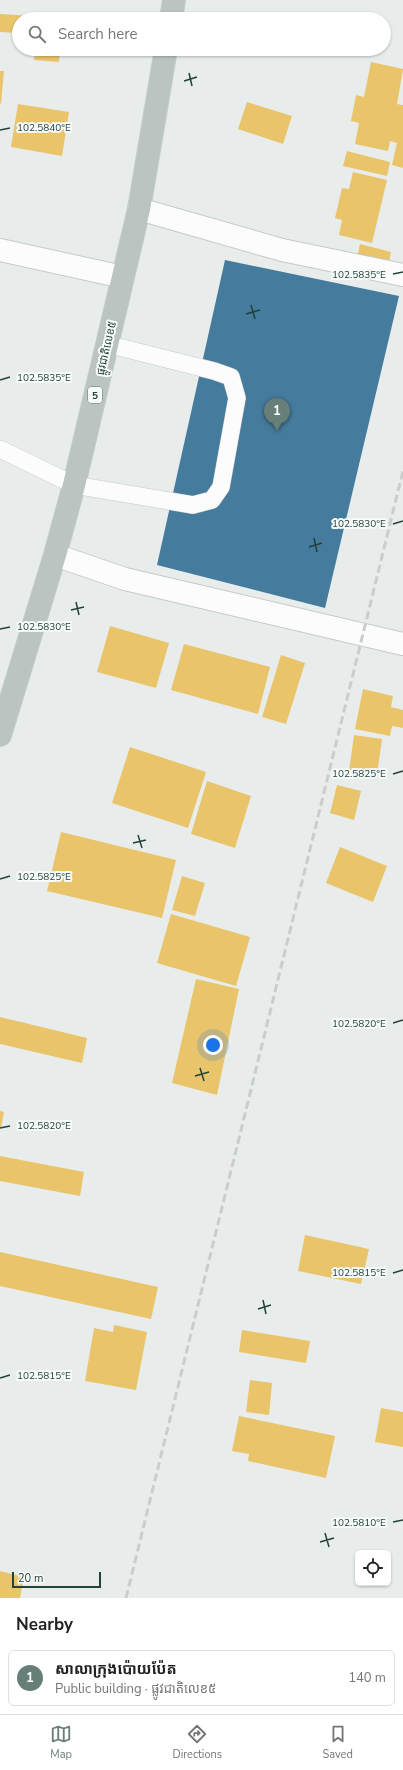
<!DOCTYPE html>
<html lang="en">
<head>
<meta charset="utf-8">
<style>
  :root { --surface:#fff; --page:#f6f6f6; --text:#222; --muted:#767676; --line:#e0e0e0; --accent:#687e79 }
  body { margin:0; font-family:"Nunito Sans","Noto Sans Khmer",sans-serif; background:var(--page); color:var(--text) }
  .controls { position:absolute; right:12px; bottom:12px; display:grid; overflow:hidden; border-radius:6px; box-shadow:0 1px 3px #0004 }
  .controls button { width:36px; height:36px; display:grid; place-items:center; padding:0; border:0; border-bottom:1px solid var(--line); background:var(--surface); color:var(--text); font:20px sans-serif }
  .scale { position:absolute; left:12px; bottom:10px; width:89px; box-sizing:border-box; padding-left:4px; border:2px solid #23423b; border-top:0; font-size:11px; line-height:14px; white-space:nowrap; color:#23423b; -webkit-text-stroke:3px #f7fbf9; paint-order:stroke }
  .you { position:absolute; left:213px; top:1045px; width:14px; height:14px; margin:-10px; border:3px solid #fff; border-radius:50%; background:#1a73e8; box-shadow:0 0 0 6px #1a73e833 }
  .badge { display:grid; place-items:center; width:26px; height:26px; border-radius:50%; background:var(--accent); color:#fff; font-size:13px; font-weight:700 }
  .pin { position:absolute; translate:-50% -33px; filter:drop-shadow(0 1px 2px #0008) }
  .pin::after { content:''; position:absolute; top:21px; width:14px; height:12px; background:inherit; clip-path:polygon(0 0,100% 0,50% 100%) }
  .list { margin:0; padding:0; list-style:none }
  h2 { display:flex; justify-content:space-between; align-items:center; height:52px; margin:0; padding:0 16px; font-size:17px }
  h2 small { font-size:13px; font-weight:400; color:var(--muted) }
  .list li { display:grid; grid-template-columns:26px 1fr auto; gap:12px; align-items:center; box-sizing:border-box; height:56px; margin:0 8px 8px; padding:0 8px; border:1px solid var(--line); border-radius:6px }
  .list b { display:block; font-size:15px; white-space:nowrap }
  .list p { margin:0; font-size:13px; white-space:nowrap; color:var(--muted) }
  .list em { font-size:13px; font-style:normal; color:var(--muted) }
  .icon { flex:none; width:22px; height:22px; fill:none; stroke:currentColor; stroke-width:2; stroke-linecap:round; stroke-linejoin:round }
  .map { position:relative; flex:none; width:403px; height:1598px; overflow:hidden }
  .search { position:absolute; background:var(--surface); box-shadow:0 1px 3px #0004; left:12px; right:12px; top:12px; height:44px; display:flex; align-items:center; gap:10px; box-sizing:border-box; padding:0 14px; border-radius:22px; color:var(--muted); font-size:15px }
  .sheet { height:116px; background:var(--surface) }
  nav { display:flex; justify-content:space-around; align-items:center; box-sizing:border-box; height:56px; border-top:1px solid var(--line); background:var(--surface); font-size:11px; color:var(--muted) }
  nav a { display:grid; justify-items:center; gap:2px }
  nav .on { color:var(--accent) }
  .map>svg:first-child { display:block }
  .homes { fill:#e9c46a }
  .public { fill:#457b9d }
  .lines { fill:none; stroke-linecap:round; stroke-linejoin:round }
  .lane-casing { stroke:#c5cac8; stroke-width:18 }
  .street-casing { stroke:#c5cac8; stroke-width:24 }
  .highway-casing { stroke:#c3ccc9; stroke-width:24 }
  .lane { stroke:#fcfcfc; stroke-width:17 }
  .street { stroke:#fcfcfc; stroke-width:22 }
  .highway { stroke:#bcc4c2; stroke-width:22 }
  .rail { stroke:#c9cdcc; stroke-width:3; stroke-dasharray:8 4; stroke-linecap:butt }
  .ticks { fill:none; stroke:#23423b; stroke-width:1.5 }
  .labels { text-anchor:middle; stroke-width:4; stroke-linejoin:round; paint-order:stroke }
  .shield { fill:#f7fbf9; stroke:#637a74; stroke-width:1 }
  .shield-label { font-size:10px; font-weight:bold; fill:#23423b }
  .street-label { font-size:11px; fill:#23423b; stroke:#f7fbf9 }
  .ticks-label { font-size:10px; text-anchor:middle; fill:#23423b; stroke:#f7fbf9; stroke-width:4; stroke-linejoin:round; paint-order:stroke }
</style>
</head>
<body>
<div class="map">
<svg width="403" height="1598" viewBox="0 0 403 1598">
  <rect width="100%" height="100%" fill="#e8edeb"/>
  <g class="homes">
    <polygon points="0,14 33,16 33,19 19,19 19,33 0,32"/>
    <polygon points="35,49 60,49 59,62 34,60"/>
    <polygon points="371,62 403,69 397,104 403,105 403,168 392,165 397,143 390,141 388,151 355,144 359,123 351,121 356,95 364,97"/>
    <polygon points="0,71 4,71 1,104 0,103"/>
    <polygon points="247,102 292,116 283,144 238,129"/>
    <polygon points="18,104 69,112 62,156 11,147"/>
    <polygon points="347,151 390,162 387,176 343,166"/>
    <polygon points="353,172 387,180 372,243 339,235 342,220 335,218 342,188 349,189"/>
    <polygon points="360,244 391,252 387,270 356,263"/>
    <polygon points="309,293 360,302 345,385 294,376"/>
    <polygon points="286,400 338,412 318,497 266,484 272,459 257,455 265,420 280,424"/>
    <polygon points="217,521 238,528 234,542 253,547 243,582 190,567 200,532 213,535"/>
    <polygon points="287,531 329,543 321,572 280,561"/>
    <polygon points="253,557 304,570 298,597 247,585"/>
    <polygon points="110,626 169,643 156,688 97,672"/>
    <polygon points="184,644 270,667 258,714 171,690"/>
    <polygon points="281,655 305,663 286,724 262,717"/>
    <polygon points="363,689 393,696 391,707 403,710 403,728 392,726 390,736 355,729"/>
    <polygon points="354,735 382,739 377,775 349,771"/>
    <polygon points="130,747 206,772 188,828 112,803"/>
    <polygon points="207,781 251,796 235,848 191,834"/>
    <polygon points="337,785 361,791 354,820 330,813"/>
    <polygon points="61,832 176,860 162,918 47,891"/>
    <polygon points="340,847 387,866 373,902 326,883"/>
    <polygon points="182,876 205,883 195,916 172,910"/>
    <polygon points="171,914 250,937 236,986 157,963"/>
    <polygon points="196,979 239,989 217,1095 172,1083"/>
    <polygon points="0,1017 87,1038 82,1063 0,1044"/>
    <polygon points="0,1111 4,1112 1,1128 0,1127"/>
    <polygon points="0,1156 84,1172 80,1196 0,1181"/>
    <polygon points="305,1235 369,1249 361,1284 298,1271"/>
    <polygon points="0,1252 158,1287 151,1319 0,1286"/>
    <polygon points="114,1325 147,1332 136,1390 85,1381 94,1328 113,1332"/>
    <polygon points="242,1330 310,1341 306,1363 239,1352"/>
    <polygon points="250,1380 272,1383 269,1415 246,1412"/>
    <polygon points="381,1408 403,1412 403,1447 375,1442"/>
    <polygon points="239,1416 335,1436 326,1478 248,1461 249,1454 232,1451"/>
    <polygon points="0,1571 24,1577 20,1598 0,1598"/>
  </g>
  <polygon class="public" points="225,260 399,296 325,608 157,565"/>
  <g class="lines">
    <defs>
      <polyline id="lane" points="0,449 74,485 193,505 212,500 221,487 237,398 231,377 214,371 107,344"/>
      <g id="street">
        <polyline points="139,209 282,250 403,275"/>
        <polyline points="0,250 123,277"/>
        <polyline points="55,555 125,579 403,644"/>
      </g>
      <g id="highway">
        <polyline points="171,19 174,0"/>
        <polyline points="0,735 55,555 74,485 139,209 166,49"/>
      </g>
    </defs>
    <use href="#lane" class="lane-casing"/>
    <use href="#street" class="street-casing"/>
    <use href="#highway" class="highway-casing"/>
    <use href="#lane" class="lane"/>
    <use href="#street" class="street"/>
    <use href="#highway" class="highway"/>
    <polyline class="rail" points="126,1598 403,471"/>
  </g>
  <path class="ticks" d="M 189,73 L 192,86M 184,81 L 197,77M 0,130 L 10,128M 393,274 L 403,272M 251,305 L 255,319M 246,314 L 260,310M 0,380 L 10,377M 393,524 L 403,521M 314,538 L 317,552M 309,547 L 322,543M 76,602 L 79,615M 71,610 L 84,607M 0,629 L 10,627M 393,774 L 403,771M 138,835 L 142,848M 133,843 L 146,840M 0,879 L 10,876M 393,1023 L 403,1020M 200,1068 L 204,1081M 195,1076 L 209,1072M 0,1128 L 10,1126M 393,1273 L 403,1270M 263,1300 L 266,1314M 258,1309 L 271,1305M 0,1378 L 10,1375M 393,1522 L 403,1520M 325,1533 L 329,1547M 320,1542 L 334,1538"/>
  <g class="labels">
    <rect class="shield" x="88" y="387" width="14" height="16" rx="3"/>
    <g class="shield-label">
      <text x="95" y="399">5</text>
    </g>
    <g class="street-label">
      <text transform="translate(106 348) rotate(-77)" y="4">ផ្លូវជាតិលេខ៥</text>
    </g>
  </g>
  <g class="ticks-label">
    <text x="44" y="131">102.5840°E</text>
    <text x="359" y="278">102.5835°E</text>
    <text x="44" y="381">102.5835°E</text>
    <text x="359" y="527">102.5830°E</text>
    <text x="44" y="630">102.5830°E</text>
    <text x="359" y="777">102.5825°E</text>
    <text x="44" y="880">102.5825°E</text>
    <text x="359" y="1027">102.5820°E</text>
    <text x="44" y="1129">102.5820°E</text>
    <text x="359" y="1276">102.5815°E</text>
    <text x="44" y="1379">102.5815°E</text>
    <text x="359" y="1526">102.5810°E</text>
  </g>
</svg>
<div class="controls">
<button><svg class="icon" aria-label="locate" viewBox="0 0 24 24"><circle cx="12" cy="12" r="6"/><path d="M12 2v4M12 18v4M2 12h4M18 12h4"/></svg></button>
</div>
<div class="scale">20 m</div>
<div class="you"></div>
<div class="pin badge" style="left:277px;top:431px">1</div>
<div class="search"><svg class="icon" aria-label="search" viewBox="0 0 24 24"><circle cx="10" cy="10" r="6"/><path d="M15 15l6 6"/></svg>Search here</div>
</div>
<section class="sheet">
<h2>Nearby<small></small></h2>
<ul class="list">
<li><span class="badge">1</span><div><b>សាលាក្រុងប៉ោយប៉ែត</b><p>Public building · ផ្លូវជាតិលេខ៥</p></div><em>140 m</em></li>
</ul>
</section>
<nav>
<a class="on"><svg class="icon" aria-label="map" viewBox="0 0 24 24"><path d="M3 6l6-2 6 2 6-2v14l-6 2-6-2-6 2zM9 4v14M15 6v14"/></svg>Map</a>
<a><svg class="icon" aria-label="directions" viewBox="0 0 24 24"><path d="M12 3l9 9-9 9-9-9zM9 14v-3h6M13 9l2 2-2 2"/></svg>Directions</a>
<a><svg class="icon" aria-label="saved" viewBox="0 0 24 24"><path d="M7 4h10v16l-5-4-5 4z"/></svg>Saved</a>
</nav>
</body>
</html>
